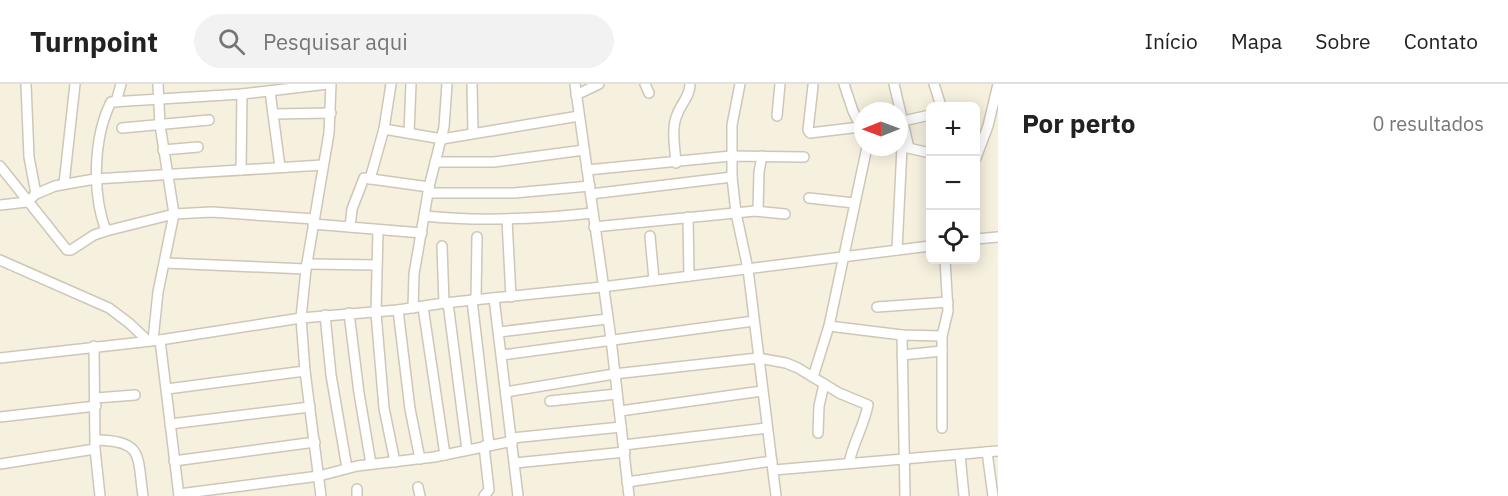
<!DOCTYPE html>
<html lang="pt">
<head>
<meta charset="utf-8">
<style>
  :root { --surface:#fff; --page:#f2f2f2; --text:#222; --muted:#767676; --line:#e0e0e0 }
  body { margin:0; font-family:"IBM Plex Sans",sans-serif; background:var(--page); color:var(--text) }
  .controls { position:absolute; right:18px; top:18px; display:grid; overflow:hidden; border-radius:9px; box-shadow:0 3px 15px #0003 }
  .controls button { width:54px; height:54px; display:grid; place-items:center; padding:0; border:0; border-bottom:2px solid var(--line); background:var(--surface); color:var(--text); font:30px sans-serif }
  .compass { position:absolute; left:854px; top:18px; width:54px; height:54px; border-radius:50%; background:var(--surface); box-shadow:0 3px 15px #0003; rotate:269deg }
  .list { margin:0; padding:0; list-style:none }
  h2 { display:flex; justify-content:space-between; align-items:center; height:78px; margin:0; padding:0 24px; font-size:26px }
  h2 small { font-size:20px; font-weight:400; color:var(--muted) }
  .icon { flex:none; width:33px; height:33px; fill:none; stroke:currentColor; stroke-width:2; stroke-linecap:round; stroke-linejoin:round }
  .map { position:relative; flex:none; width:998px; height:412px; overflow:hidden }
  header { display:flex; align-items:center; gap:36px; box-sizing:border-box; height:84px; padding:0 30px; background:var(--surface); border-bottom:2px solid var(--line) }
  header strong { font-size:28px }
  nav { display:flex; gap:33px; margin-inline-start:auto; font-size:21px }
  .search { width:420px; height:54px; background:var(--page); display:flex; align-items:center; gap:15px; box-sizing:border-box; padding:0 21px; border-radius:33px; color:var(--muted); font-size:22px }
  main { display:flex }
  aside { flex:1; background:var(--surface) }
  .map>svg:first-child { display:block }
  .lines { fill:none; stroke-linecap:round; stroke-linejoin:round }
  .minor-casing { stroke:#cdc7b7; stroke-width:12 }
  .minor { stroke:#fff; stroke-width:9 }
</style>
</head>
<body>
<header>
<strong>Turnpoint</strong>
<div class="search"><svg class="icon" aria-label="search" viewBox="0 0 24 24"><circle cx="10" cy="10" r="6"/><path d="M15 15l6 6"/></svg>Pesquisar aqui</div>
<nav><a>Início</a><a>Mapa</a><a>Sobre</a><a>Contato</a></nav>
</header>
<main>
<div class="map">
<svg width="998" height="412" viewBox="0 0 998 412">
  <rect width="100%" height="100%" fill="#f6f0df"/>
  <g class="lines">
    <defs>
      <g id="minor">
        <polyline points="26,0 29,73 36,110"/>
        <polyline points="472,0 473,48"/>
        <polyline points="575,0 611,255 629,412"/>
        <polyline points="645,0 649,9"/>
        <polyline points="740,0 732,41 732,93 736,129 748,185 776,412"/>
        <polyline points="844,0 853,27 863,47"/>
        <polyline points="894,0 909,64"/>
        <polyline points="934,0 941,22"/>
        <polyline points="813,2 808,46 810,49 860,43"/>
        <polyline points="270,7 280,83"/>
        <polyline points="576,11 599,0"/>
        <polyline points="116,18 121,0"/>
        <polyline points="273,30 331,29"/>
        <polyline points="777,32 780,0"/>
        <polyline points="903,37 930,31"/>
        <polyline points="122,44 209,36"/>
        <polyline points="384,45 442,55 579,32"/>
        <polyline points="409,49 411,0"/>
        <polyline points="904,63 930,69"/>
        <polyline points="163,66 198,63"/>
        <polyline points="976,74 988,42 998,0"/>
        <polyline points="435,78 494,78 584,66"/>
        <path d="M 676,79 C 675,64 671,44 677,31 C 681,19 690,13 690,0"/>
        <polyline points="0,82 67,166 71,166 94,151 106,147 174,130 212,128 314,135"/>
        <polyline points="241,86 242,10"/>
        <polyline points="587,86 731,72 804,73"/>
        <polyline points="370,95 384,45 391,0"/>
        <polyline points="64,100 75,0"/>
        <polyline points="428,109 514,109 590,102"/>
        <polyline points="591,110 732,93"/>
        <polyline points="809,114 854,119"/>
        <polyline points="0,121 27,118 36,110 55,102 95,95 323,81"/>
        <polyline points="758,127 759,88 762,72"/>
        <path d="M 425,132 C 481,138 537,135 593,129"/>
        <polyline points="688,133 689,192"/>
        <polyline points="507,136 511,213"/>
        <polyline points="313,140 422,149"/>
        <polyline points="350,143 352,125 364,94 429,103"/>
        <polyline points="594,143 755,127 785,130"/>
        <polyline points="378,146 376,229 384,324 395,378"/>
        <path d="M 106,147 C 92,110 93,54 111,18 L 242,10 L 328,0"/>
        <polyline points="650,152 654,196"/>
        <polyline points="976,155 998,153"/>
        <polyline points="442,162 444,219"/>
        <polyline points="897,166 902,63"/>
        <polyline points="0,176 109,224 129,239 148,257"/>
        <polyline points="165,179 306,185"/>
        <polyline points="307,180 377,181"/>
        <polyline points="494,214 518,412"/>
        <polyline points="472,216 489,361"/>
        <polyline points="476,216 477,153"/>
        <polyline points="448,219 467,366"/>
        <polyline points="423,223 445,371"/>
        <polyline points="877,223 948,218"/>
        <polyline points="413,224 414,190 429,103 444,43 447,0"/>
        <polyline points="398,226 410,325 420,375"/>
        <polyline points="349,229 359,309 371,380"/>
        <polyline points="325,231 331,291 347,384"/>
        <polyline points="829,242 902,251 942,252"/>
        <polyline points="499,248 607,235"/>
        <polyline points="902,251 905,412"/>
        <polyline points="153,256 158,208 174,130 160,41 158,0"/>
        <polyline points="160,256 179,412"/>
        <polyline points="94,262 95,365 100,412"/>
        <polyline points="502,271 754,237"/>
        <polyline points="902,271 942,267"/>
        <polyline points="0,274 160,256 301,234 398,226 444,219 602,203 930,162"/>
        <polyline points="813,293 829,242 867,63"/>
        <polyline points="167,305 305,287"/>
        <path d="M 506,308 L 614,290 L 758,274 L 786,279 L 798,284 L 839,309 L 868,321 C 864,342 853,359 849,379"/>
        <polyline points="96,314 135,311"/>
        <polyline points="550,317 617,310"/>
        <polyline points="620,327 762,307"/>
        <polyline points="0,333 96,322"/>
        <polyline points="170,340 310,323"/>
        <polyline points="942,344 942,252 948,227 945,176"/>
        <polyline points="818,349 819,322 824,300"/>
        <polyline points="512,354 621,343"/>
        <path d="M 96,356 C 144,357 137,371 143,412"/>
        <polyline points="624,361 767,344"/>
        <polyline points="484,362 489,406 484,412"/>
        <polyline points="987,368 993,412"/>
        <polyline points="960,371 964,412"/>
        <polyline points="174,377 315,358"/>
        <polyline points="515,379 625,368"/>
        <polyline points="0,380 95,365"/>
        <polyline points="774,386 998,367"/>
        <polyline points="627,398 772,377"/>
        <polyline points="418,403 420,412"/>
        <polyline points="357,405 357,412"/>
        <polyline points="179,410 319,392 357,382 434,373 513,357"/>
        <polyline points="321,412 305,287 301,234 306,185 329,49 331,0"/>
      </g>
    </defs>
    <use href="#minor" class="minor-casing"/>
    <use href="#minor" class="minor"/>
  </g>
</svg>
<div class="controls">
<button>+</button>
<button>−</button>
<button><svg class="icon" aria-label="locate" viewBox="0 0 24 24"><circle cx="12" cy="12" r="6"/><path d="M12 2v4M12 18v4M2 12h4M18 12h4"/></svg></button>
</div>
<svg class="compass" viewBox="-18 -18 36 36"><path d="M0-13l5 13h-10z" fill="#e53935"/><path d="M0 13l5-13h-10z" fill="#767676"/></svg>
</div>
<aside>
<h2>Por perto<small>0 resultados</small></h2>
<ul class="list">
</ul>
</aside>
</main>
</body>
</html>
